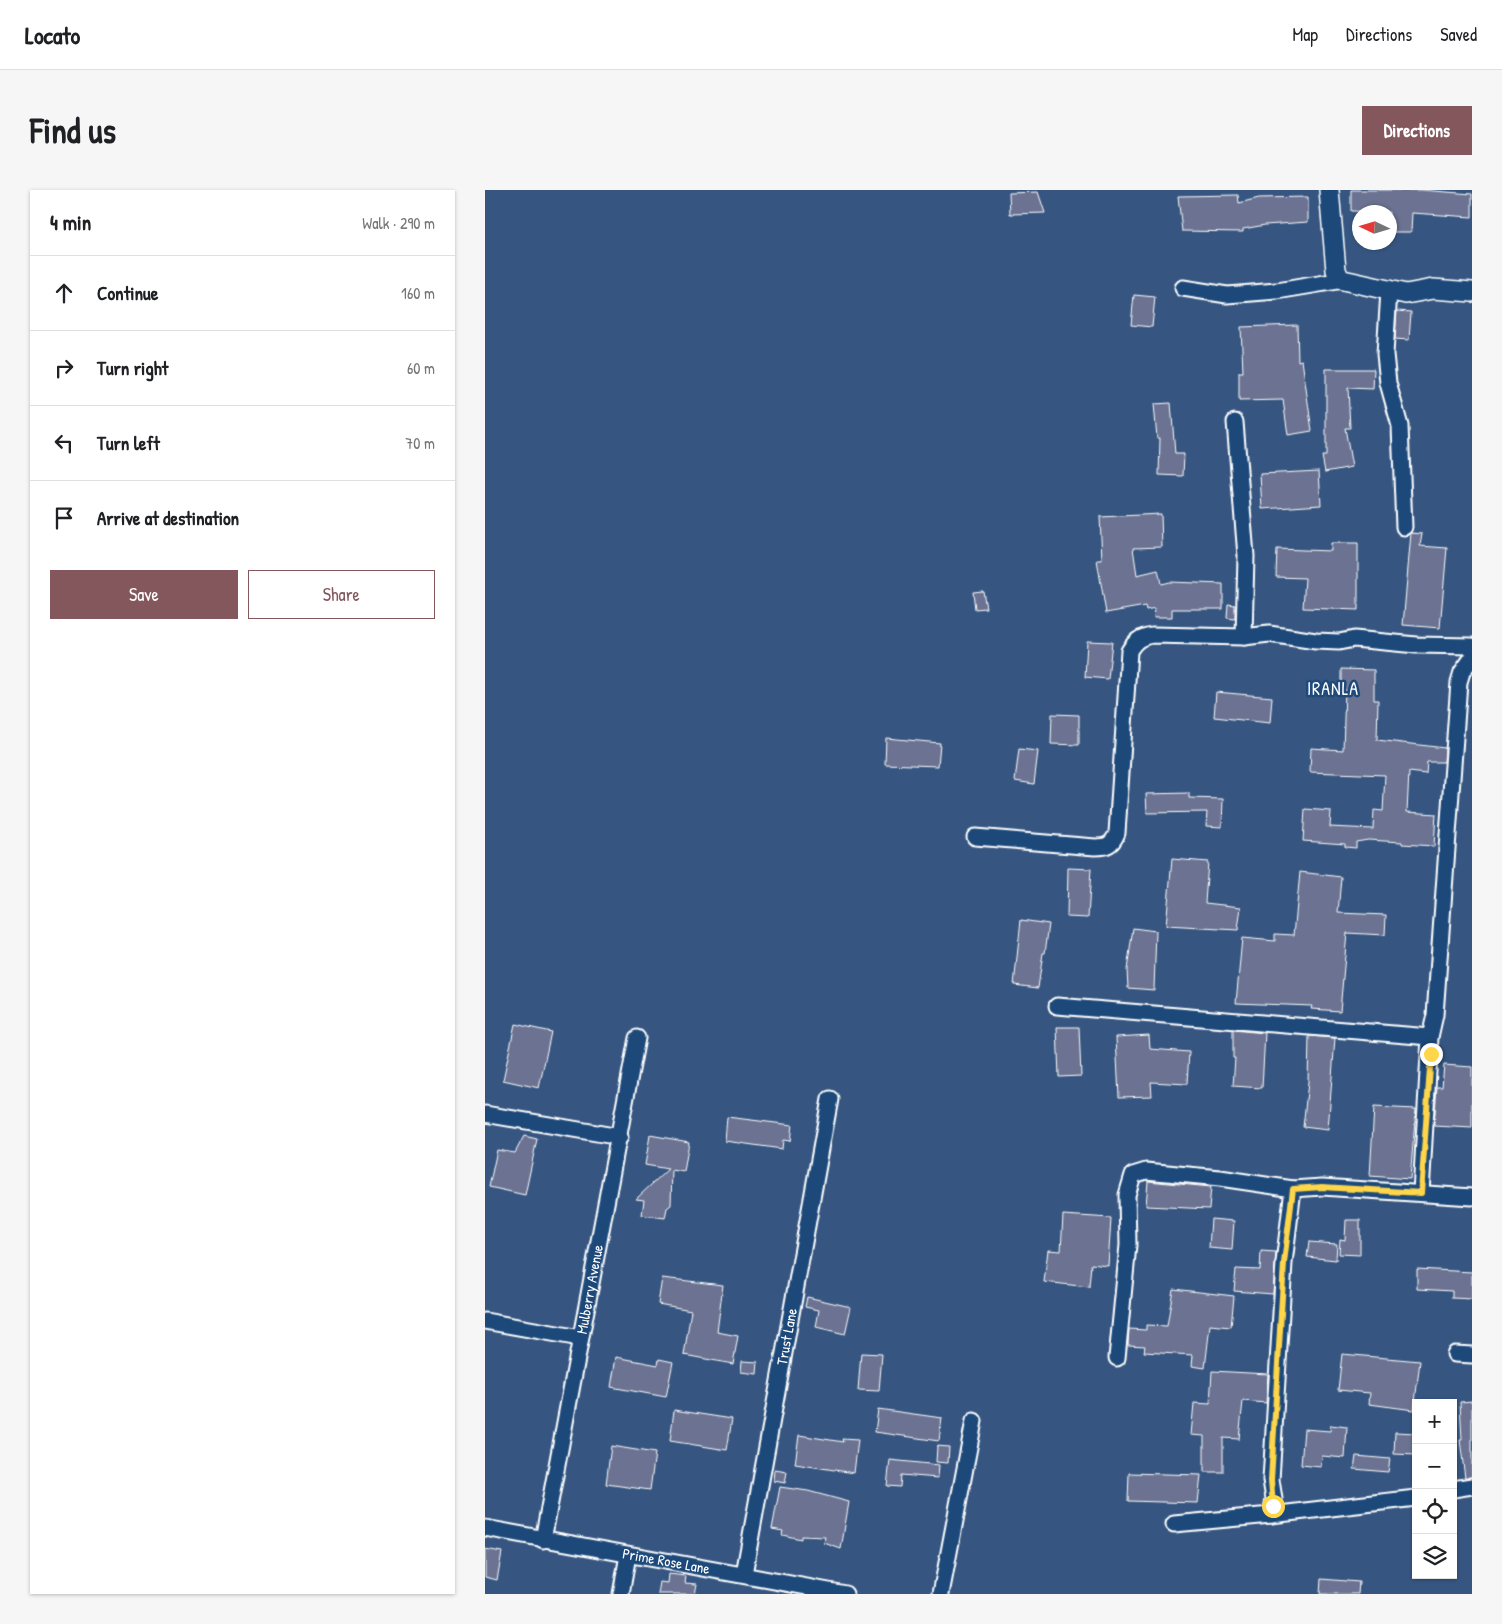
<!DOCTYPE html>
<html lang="en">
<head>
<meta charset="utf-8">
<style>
  :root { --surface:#fff; --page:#f6f6f6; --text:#202124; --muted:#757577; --line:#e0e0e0; --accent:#84575d }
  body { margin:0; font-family:"Patrick Hand",sans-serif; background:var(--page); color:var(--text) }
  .controls { position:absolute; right:15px; bottom:15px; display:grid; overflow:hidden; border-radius:0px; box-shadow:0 1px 4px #0004 }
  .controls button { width:45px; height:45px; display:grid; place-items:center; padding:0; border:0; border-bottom:1px solid var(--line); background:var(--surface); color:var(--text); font:25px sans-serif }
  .compass { position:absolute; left:867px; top:15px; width:45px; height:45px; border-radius:50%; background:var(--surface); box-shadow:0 1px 4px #0004; rotate:274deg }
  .stop { position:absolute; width:15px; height:15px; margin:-11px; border:4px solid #ffd54a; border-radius:50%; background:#fff }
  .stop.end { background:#ffd54a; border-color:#fff; box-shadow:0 1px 5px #0008 }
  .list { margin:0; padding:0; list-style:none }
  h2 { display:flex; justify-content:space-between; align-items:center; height:65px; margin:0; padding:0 20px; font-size:21px }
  h2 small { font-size:16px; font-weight:400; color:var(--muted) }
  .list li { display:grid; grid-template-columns:32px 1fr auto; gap:15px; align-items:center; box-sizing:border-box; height:75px; padding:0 20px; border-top:1px solid var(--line) }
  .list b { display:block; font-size:19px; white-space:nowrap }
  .list em { font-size:16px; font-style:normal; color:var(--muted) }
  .actions { display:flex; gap:10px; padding:15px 20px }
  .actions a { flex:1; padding:11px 0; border:1px solid var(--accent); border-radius:0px; text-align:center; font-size:18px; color:var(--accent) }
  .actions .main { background:var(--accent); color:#fff }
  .icon { flex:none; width:28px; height:28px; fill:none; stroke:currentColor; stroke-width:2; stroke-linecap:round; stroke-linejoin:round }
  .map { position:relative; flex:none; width:987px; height:1404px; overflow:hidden; border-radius:0px }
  header { display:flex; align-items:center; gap:30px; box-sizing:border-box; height:70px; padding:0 25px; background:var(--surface); border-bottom:1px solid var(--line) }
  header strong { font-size:24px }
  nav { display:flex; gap:28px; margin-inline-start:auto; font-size:18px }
  .intro { display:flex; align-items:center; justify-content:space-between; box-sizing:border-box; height:120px; padding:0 30px }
  h1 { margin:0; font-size:35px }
  .button { padding:12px 22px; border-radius:0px; background:var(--accent); color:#fff; font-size:18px; font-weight:700 }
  main { display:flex; gap:30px; padding:0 30px }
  aside { flex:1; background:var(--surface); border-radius:0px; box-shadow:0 1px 4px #0004 }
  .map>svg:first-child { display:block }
  .building { fill:#6c7392; stroke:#fff }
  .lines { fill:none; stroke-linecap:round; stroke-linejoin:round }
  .minor-casing { stroke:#fff; stroke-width:19 }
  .tertiary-casing { stroke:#fff; stroke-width:22 }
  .minor { stroke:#1f4a7a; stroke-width:15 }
  .tertiary { stroke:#1f4a7a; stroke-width:19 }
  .route { stroke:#ffd54a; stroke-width:6 }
  .labels { text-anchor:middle; stroke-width:5; stroke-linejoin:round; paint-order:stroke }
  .street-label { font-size:15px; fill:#fff; stroke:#1f4a7a }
  .quarter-label { font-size:18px; letter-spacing:1px; fill:#fff; stroke:#1f4a7a }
</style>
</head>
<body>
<header>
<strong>Locato</strong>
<nav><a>Map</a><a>Directions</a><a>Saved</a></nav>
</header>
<div class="intro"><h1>Find us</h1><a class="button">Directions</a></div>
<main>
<aside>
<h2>4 min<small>Walk · 290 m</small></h2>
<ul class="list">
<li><svg class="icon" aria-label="ahead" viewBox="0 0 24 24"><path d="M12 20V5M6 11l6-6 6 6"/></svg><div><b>Continue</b></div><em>160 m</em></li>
<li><svg class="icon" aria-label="right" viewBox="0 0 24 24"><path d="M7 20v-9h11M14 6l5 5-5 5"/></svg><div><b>Turn right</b></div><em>60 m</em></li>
<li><svg class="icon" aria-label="left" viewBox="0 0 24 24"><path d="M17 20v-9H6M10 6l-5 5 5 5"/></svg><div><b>Turn left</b></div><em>70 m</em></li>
<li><svg class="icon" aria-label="arrive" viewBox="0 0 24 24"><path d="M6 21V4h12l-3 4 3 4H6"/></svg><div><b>Arrive at destination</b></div></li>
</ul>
<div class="actions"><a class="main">Save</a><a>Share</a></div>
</aside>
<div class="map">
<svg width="987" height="1404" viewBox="0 0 987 1404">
  <rect width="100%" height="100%" fill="#365681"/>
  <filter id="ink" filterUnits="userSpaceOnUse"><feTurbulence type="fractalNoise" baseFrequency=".02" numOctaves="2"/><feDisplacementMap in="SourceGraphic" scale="10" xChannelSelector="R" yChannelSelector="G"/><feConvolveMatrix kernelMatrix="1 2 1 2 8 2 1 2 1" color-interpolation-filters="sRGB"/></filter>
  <g filter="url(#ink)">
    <g class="building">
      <polygon points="866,0 936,0 987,4 987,27 927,23 926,42 904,42 904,22 866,21"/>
      <polygon points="553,2 560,23 525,24 524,3"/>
      <polygon points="753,5 754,13 774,8 823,7 823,32 780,35 758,39 758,42 697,41 693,6"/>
      <polygon points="649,105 670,107 667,137 646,135"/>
      <polygon points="912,121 926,122 924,150 910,149"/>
      <polygon points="812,135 813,171 817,170 827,241 803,245 798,210 754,211 754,182 758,182 756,137"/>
      <polygon points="841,179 889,179 888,199 863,198 865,238 860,238 867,277 840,282 837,266 841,266"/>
      <polygon points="686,213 690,264 699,264 698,286 674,285 675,248 672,248 669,214"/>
      <polygon points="834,281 836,315 777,319 775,284"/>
      <polygon points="676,324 677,357 648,358 652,385 673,380 676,394 684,392 738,394 738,419 687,419 687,427 669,427 670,418 661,420 660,416 621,423 612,370 617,370 615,327"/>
      <polygon points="926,343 937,344 935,356 962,358 955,438 918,435"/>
      <polygon points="846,353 873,353 873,420 818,418 820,388 791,387 792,359 846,361"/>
      <polygon points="498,401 501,418 490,419 488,402"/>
      <polygon points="743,414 750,415 750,429 742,428"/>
      <polygon points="602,451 627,452 623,489 600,487"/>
      <polygon points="856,479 889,480 889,510 893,510 892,550 960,558 959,572 942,572 941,584 924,582 922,622 951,624 949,656 917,654 917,652 883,650 871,652 871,658 860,657 860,654 818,651 820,619 846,621 845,637 888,639 889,620 898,621 900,585 825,582 826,558 858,560 860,499 856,499"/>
      <polygon points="731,502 787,507 785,533 729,527"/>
      <polygon points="567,524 594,525 594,555 566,554"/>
      <polygon points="401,548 455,553 453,576 400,574"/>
      <polygon points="534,559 553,561 549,594 530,591"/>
      <polygon points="704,603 704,608 738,609 737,637 721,636 722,622 662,623 661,604"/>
      <polygon points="687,669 723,672 720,713 756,717 753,740 681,736"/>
      <polygon points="583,678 606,679 603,728 582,727"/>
      <polygon points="815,682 856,687 853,723 901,725 900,745 862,743 855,821 826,819 827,816 751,813 757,748 790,751 790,744 809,745"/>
      <polygon points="536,730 564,734 560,763 558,763 553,798 529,795"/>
      <polygon points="648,738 671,741 669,800 643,798 642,780"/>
      <polygon points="30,834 66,842 54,898 18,890"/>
      <polygon points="572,837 594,837 596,886 574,887"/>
      <polygon points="748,840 780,843 777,898 748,896 750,868 748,868"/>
      <polygon points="664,845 665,859 704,862 702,894 666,892 667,906 634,907 631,847"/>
      <polygon points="824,846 850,848 843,940 818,937 823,892"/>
      <polygon points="959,875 987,877 987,938 949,936 952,897 957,897"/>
      <polygon points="889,917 931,919 925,989 885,986"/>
      <polygon points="242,927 307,935 305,951 298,950 297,959 240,951"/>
      <polygon points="165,945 204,952 199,982 187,980 186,1015 182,1018 180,1028 157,1025 159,1010 151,1009 183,979 160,975"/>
      <polygon points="39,946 52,949 40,1005 4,997 12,960 30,963"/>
      <polygon points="663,991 726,997 724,1019 661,1016"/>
      <polygon points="578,1025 626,1028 623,1076 606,1074 604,1097 559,1092 563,1060 576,1061"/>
      <polygon points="726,1029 749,1031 747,1060 724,1058"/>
      <polygon points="861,1030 875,1030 875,1065 854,1064 855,1049 860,1050"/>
      <polygon points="824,1052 852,1054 851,1070 822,1067"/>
      <polygon points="776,1061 791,1062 788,1104 749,1101 751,1079 775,1080"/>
      <polygon points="932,1079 987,1082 987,1109 967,1108 967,1101 932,1099"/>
      <polygon points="177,1088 238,1095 232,1142 253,1146 248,1174 199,1165 206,1120 173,1114"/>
      <polygon points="688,1099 749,1106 746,1137 725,1135 720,1178 707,1176 708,1165 659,1162 660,1156 643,1155 644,1139 661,1140 661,1135 682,1136"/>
      <polygon points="322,1107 366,1117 360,1144 331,1137 334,1120 320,1117"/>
      <polygon points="376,1163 397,1164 394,1201 373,1200"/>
      <polygon points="857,1164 935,1171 929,1220 884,1214 885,1203 853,1200"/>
      <polygon points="131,1167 173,1175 174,1169 188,1172 181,1207 126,1197"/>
      <polygon points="257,1171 273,1172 272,1184 256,1182"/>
      <polygon points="727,1181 783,1184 781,1213 758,1211 754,1249 738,1248 738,1282 719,1282 719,1246 706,1245 709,1213 725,1214"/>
      <polygon points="987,1211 987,1287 980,1288 975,1250 977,1250 975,1212"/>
      <polygon points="393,1219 457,1228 454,1251 390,1242"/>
      <polygon points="189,1220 247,1229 242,1260 185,1251"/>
      <polygon points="846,1235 862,1237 860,1268 837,1266 836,1277 816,1275 819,1239 845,1241"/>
      <polygon points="910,1242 931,1243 931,1265 909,1264"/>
      <polygon points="314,1245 358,1252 357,1249 373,1250 369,1283 310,1274"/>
      <polygon points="126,1256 170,1263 165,1300 121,1294"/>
      <polygon points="452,1256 464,1257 463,1273 451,1272"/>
      <polygon points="871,1266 905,1269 903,1282 869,1279"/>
      <polygon points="405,1270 454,1275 453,1288 416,1285 415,1297 402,1296"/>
      <polygon points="290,1280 302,1282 300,1293 289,1291"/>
      <polygon points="644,1283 716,1285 713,1313 643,1311"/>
      <polygon points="295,1297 323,1301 364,1312 356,1359 339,1353 340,1347 316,1346 316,1349 297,1345 298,1341 287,1339"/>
      <polygon points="0,1359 17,1362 12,1390 0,1387"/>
      <polygon points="184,1384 201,1386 200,1393 212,1394 210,1404 173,1404 175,1392 183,1393"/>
      <polygon points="836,1389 874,1392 873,1404 835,1404"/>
    </g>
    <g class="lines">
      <defs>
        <g id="minor">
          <polyline points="698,98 742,105 792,101 858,90"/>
          <polyline points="904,101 900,164 903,193 915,236 919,337"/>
          <polyline points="750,232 761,366 759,447"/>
          <path d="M 490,647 L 610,657 C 622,657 627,655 632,643 L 644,461 C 650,451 655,447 667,445 L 759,447 L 784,444 L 831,451 L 854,452 L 869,449 L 931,455 L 987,456"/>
          <polyline points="572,816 945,847 936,1003"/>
          <polyline points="945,847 950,825 974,492 977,482 987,468"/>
          <polyline points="0,924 135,947"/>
          <polyline points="0,1131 95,1148"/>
          <polyline points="970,1164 987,1165"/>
          <polyline points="632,1168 643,1055 642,1005 648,985 661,981 735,988 808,999"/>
          <polyline points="968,1299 987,1296"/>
          <polyline points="786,1325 931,1308"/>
          <polyline points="689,1334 786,1325 789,1309 786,1290 799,1073 808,999 837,997 987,1007"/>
          <path id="s1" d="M 0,1338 L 360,1404"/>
          <path id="s2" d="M 58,1350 L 152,848"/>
          <path id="s3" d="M 259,1384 L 345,909"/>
          <polyline points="136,1404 143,1365"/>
          <polyline points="456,1404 489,1231"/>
        </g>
        <polyline id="tertiary" points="844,0 851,80 854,87 858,90 921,104 948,99 987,102"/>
      </defs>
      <use href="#minor" class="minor-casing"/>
      <use href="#tertiary" class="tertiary-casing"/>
      <use href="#minor" class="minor"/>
      <use href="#tertiary" class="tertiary"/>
    </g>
  </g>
  <g class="lines" filter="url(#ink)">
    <polyline class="route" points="788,1316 786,1290 799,1073 808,999 837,997 936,1003 946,864"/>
  </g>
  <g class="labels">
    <g class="street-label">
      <text dy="5" stroke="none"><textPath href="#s2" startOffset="255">Mulberry Avenue</textPath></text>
      <text dy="5" stroke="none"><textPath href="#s3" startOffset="241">Trust Lane</textPath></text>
      <text dy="5" stroke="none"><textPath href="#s1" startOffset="184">Prime Rose Lane</textPath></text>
    </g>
    <g class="quarter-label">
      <text x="848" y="505">IRANLA</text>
    </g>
  </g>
</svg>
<div class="controls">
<button>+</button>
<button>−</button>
<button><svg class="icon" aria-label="locate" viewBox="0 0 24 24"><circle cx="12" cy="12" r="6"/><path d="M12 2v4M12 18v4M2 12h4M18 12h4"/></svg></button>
<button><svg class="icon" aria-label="layers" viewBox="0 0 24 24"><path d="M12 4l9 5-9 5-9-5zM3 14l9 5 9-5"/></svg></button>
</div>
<svg class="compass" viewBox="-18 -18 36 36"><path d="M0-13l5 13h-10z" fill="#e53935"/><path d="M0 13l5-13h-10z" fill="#757577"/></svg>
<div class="stop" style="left:788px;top:1316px"></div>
<div class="stop end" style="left:946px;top:864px"></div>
</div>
</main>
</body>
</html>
